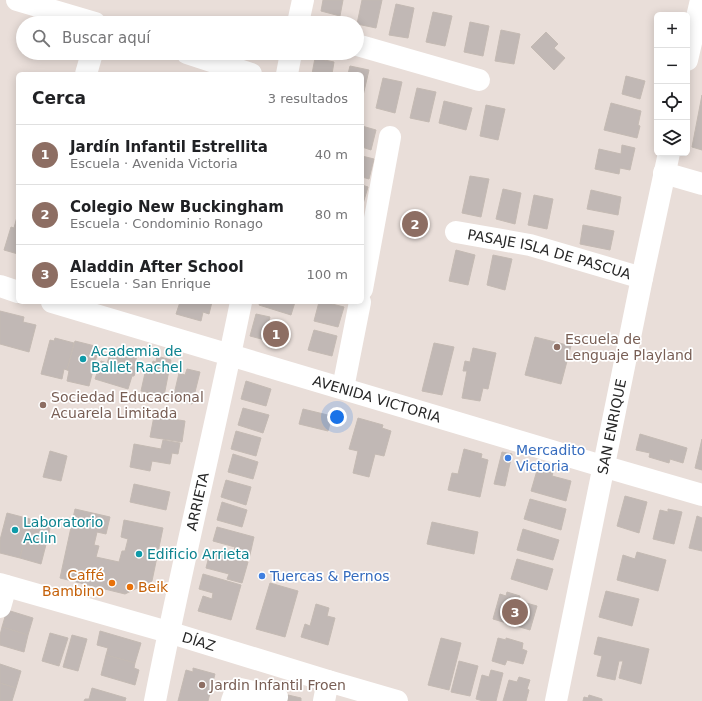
<!DOCTYPE html>
<html lang="es">
<head>
<meta charset="utf-8">
<style>
  :root { --surface:#fff; --page:#f2f2f2; --text:#202124; --muted:#757577; --line:#e0e0e0; --accent:#7c3aed }
  body { margin:0; font-family:"DejaVu Sans",sans-serif; background:var(--page); color:var(--text) }
  .controls { position:absolute; right:12px; top:12px; display:grid; overflow:hidden; border-radius:6px; box-shadow:0 2px 10px #0003 }
  .controls button { width:36px; height:36px; display:grid; place-items:center; padding:0; border:0; border-bottom:1px solid var(--line); background:var(--surface); color:var(--text); font:20px sans-serif }
  .you { position:absolute; left:337px; top:417px; width:14px; height:14px; margin:-10px; border:3px solid #fff; border-radius:50%; background:#1a73e8; box-shadow:0 0 0 6px #1a73e833 }
  .badge { display:grid; place-items:center; width:26px; height:26px; border-radius:50%; background:var(--accent); color:#fff; font-size:13px; font-weight:700 }
  .pin { position:absolute; translate:-50% -50%; border:2px solid #fff; box-shadow:0 1px 4px #0006 }
  .list { margin:0; padding:0; list-style:none }
  h2 { display:flex; justify-content:space-between; align-items:center; height:52px; margin:0; padding:0 16px; font-size:17px }
  h2 small { font-size:13px; font-weight:400; color:var(--muted) }
  .list li { display:grid; grid-template-columns:26px 1fr auto; gap:12px; align-items:center; box-sizing:border-box; height:60px; padding:0 16px; border-top:1px solid var(--line) }
  .list b { display:block; font-size:15px; white-space:nowrap }
  .list p { margin:0; font-size:13px; white-space:nowrap; color:var(--muted) }
  .list em { font-size:13px; font-style:normal; color:var(--muted) }
  .icon { flex:none; width:22px; height:22px; fill:none; stroke:currentColor; stroke-width:2; stroke-linecap:round; stroke-linejoin:round }
  .map { position:relative; flex:none; width:702px; height:701px; overflow:hidden }
  .search { position:absolute; background:var(--surface); box-shadow:0 2px 10px #0003; left:16px; top:16px; width:348px; height:44px; display:flex; align-items:center; gap:10px; box-sizing:border-box; padding:0 14px; border-radius:22px; color:var(--muted); font-size:15px }
  .panel { position:absolute; background:var(--surface); box-shadow:0 2px 10px #0003; left:16px; top:72px; width:348px; height:232px; border-radius:6px }
  .map>svg:first-child { display:block }
  .building { fill:#c1b8b5; stroke:#c4bab3 }
  .lines { fill:none; stroke-linecap:round; stroke-linejoin:round }
  .minor { stroke:#fff; stroke-width:22 }
  .education-dot { fill:#8d6e63; stroke:#fff; stroke-width:1.5 }
  .culture-dot { fill:#0f9aa8; stroke:#fff; stroke-width:1.5 }
  .shop-dot { fill:#3f7fe0; stroke:#fff; stroke-width:1.5 }
  .food-dot { fill:#e8710a; stroke:#fff; stroke-width:1.5 }
  .labels { text-anchor:middle; stroke-width:3.5; stroke-linejoin:round; paint-order:stroke }
  .street-label { font-size:14px; fill:#272727; stroke:#fff }
  .education-label { font-size:14px; fill:#785e54; stroke:#fff; text-anchor:start }
  .culture-label { font-size:14px; fill:#0d838f; stroke:#fff; text-anchor:start }
  .shop-label { font-size:14px; fill:#366cbe; stroke:#fff; text-anchor:start }
  .food-label { font-size:14px; fill:#c56008; stroke:#fff; text-anchor:end }
</style>
</head>
<body>
<div class="map">
<svg width="702" height="701" viewBox="0 0 702 701">
  <rect width="100%" height="100%" fill="#e9ded9"/>
  <g class="building">
    <polygon points="323,0 343,0 340,16 321,11"/>
    <polygon points="362,0 382,0 376,28 357,24"/>
    <polygon points="396,4 414,8 408,38 389,35"/>
    <polygon points="433,12 452,16 445,46 426,42"/>
    <polygon points="470,22 489,26 483,56 464,52"/>
    <polygon points="501,30 520,34 514,64 495,61"/>
    <polygon points="546,32 558,44 554,48 565,58 554,70 531,47"/>
    <polygon points="315,58 334,62 332,74 312,74"/>
    <polygon points="350,66 369,70 362,100 362,74 348,74"/>
    <polygon points="626,76 645,81 640,99 622,94"/>
    <polygon points="383,78 402,82 395,113 376,108"/>
    <polygon points="417,88 436,92 429,122 410,118"/>
    <polygon points="702,95 702,150 692,147"/>
    <polygon points="444,101 472,108 466,130 439,123"/>
    <polygon points="611,103 641,111 638,125 640,126 637,138 604,130"/>
    <polygon points="486,105 505,109 498,140 480,136"/>
    <polygon points="362,126 376,130 371,150 362,147"/>
    <polygon points="622,145 635,148 630,170 620,168 619,174 595,169 599,149 621,154"/>
    <polygon points="362,156 374,159 369,179 362,177"/>
    <polygon points="470,176 489,179 481,217 462,213"/>
    <polygon points="362,185 368,187 362,207"/>
    <polygon points="503,189 521,193 515,224 496,219"/>
    <polygon points="591,190 621,197 618,215 587,209"/>
    <polygon points="534,195 553,199 547,229 528,225"/>
    <polygon points="18,213 18,254 4,250 11,227 14,228"/>
    <polygon points="583,225 614,231 610,250 580,244"/>
    <polygon points="456,250 475,255 468,285 449,281"/>
    <polygon points="493,255 512,259 505,290 487,285"/>
    <polygon points="180,302 212,302 209,314 203,312 201,321 176,314"/>
    <polygon points="260,302 295,302 291,315 259,305"/>
    <polygon points="319,302 324,302 344,307 338,327 314,321"/>
    <polygon points="0,311 24,317 23,322 36,325 29,352 0,344"/>
    <polygon points="256,314 270,317 268,325 288,330 284,345 250,336"/>
    <polygon points="314,330 337,336 332,356 308,350"/>
    <polygon points="535,337 571,346 561,384 525,375"/>
    <polygon points="55,338 74,343 67,370 64,369 62,379 41,374 50,340 54,341"/>
    <polygon points="75,341 99,347 89,386 67,381 69,371 67,370"/>
    <polygon points="434,343 454,347 442,395 422,391"/>
    <polygon points="473,348 496,353 488,389 483,388 480,401 462,398 467,371 463,371 465,361 470,362"/>
    <polygon points="112,349 137,356 134,366 137,367 134,376 132,376 128,389 95,379 101,361 107,363"/>
    <polygon points="157,356 171,360 164,396 141,391 147,364 152,365 153,361 156,362"/>
    <polygon points="187,369 200,372 192,404 173,399 179,373 185,375"/>
    <polygon points="246,381 271,389 266,406 241,399"/>
    <polygon points="243,408 269,415 263,433 238,425"/>
    <polygon points="303,409 332,416 328,431 299,424"/>
    <polygon points="154,416 185,421 182,442 150,437"/>
    <polygon points="358,418 383,425 382,428 391,431 384,456 375,454 369,477 353,473 358,451 349,449"/>
    <polygon points="236,431 261,438 256,456 231,449"/>
    <polygon points="640,434 687,448 683,463 670,459 669,463 649,457 650,453 636,450"/>
    <polygon points="702,439 702,470 695,468"/>
    <polygon points="163,440 180,443 178,454 172,453 170,464 152,461 150,471 130,467 134,444 161,449"/>
    <polygon points="464,449 482,454 481,458 488,460 480,497 448,490 452,473 458,474"/>
    <polygon points="50,451 67,456 61,481 43,477"/>
    <polygon points="502,452 512,454 505,486 494,484"/>
    <polygon points="233,454 258,462 253,479 228,472"/>
    <polygon points="538,467 553,472 552,476 571,481 566,501 531,491"/>
    <polygon points="226,480 251,487 246,505 221,497"/>
    <polygon points="134,484 170,492 166,510 130,502"/>
    <polygon points="625,496 647,502 639,533 617,526"/>
    <polygon points="530,499 566,509 561,530 524,519"/>
    <polygon points="222,502 247,510 242,527 217,520"/>
    <polygon points="75,509 110,517 106,534 97,532 94,545 99,546 96,557 119,562 122,551 125,551 128,539 121,537 124,520 163,528 152,581 125,594 60,578"/>
    <polygon points="668,509 682,512 674,544 653,539 660,510 668,512"/>
    <polygon points="7,513 30,519 20,558 0,553 0,540"/>
    <polygon points="697,516 702,518 702,551 689,548"/>
    <polygon points="30,519 51,525 41,564 20,558"/>
    <polygon points="432,522 478,532 474,554 427,544"/>
    <polygon points="217,527 254,537 249,559 233,554 235,547 213,541"/>
    <polygon points="523,529 559,540 553,560 517,550"/>
    <polygon points="210,552 248,562 242,583 227,579 229,574 206,568"/>
    <polygon points="637,552 666,560 658,591 617,580 623,555 635,559"/>
    <polygon points="517,559 553,569 547,590 511,579"/>
    <polygon points="203,574 241,585 231,620 198,611 203,596 212,599 213,593 199,589"/>
    <polygon points="270,583 298,591 285,637 256,629"/>
    <polygon points="606,591 639,599 632,626 599,617"/>
    <polygon points="507,592 520,596 519,601 537,606 530,630 493,619 500,594 506,596"/>
    <polygon points="316,604 329,608 327,616 335,618 328,645 301,637 305,624 310,626"/>
    <polygon points="7,610 33,618 28,635 2,627"/>
    <polygon points="2,627 28,635 24,652 0,645 0,635"/>
    <polygon points="100,631 141,643 135,663 106,655 108,648 97,645"/>
    <polygon points="50,633 68,638 59,666 42,661"/>
    <polygon points="72,635 87,639 78,671 63,667"/>
    <polygon points="598,637 649,649 641,684 619,678 623,661 619,661 615,680 597,676 602,656 594,654"/>
    <polygon points="441,638 461,643 449,690 428,685"/>
    <polygon points="498,638 506,640 506,638 523,643 522,649 527,651 523,664 507,660 505,665 492,661"/>
    <polygon points="106,655 135,663 134,668 139,670 135,685 101,675"/>
    <polygon points="459,661 478,666 470,696 451,692"/>
    <polygon points="0,664 21,671 16,688 0,683"/>
    <polygon points="193,668 215,674 208,701 178,701 186,670 193,672"/>
    <polygon points="491,670 503,673 496,701 483,701 476,699 482,675 489,677"/>
    <polygon points="519,677 530,680 527,689 529,690 526,701 503,701 509,680 517,682"/>
    <polygon points="0,683 16,688 12,701 0,701"/>
    <polygon points="92,688 126,698 125,701 84,701 85,699 89,699"/>
    <polygon points="288,695 301,698 301,701 287,701"/>
    <polygon points="589,695 602,699 602,701 583,701 584,697 588,698"/>
  </g>
  <g class="lines">
    <g class="minor">
      <polyline points="17,0 95,23"/>
      <polyline points="298,23 303,0"/>
      <polyline points="357,45 479,80"/>
      <polyline points="187,53 251,74"/>
      <polyline points="687,60 701,0"/>
      <polyline points="86,74 92,53"/>
      <polyline points="287,74 291,53"/>
      <polyline points="664,173 702,184"/>
      <path id="s1" d="M 456,232 L 530,245 L 642,278"/>
      <polyline points="0,286 18,292"/>
      <polyline points="362,289 390,137"/>
      <path id="s2" d="M 52,302 L 592,463 L 702,495"/>
      <polyline points="343,388 360,302"/>
      <path id="s3" d="M 0,584 L 168,632 L 328,681 L 397,701"/>
      <polyline points="0,607 6,586"/>
      <path id="s4" d="M 155,701 C 181,567 214,435 241,302"/>
      <polyline points="232,701 236,690 240,689 277,697"/>
      <polyline points="324,701 328,681"/>
      <path id="s5" d="M 556,701 L 642,278 L 669,153"/>
    </g>
  </g>
  <g class="education-dot">
    <circle cx="557" cy="347" r="4"/>
    <circle cx="43" cy="405" r="4"/>
    <circle cx="202" cy="685" r="4"/>
  </g>
  <g class="culture-dot">
    <circle cx="83" cy="359" r="4"/>
    <circle cx="15" cy="530" r="4"/>
    <circle cx="139" cy="554" r="4"/>
  </g>
  <g class="shop-dot">
    <circle cx="508" cy="458" r="4"/>
    <circle cx="262" cy="576" r="4"/>
  </g>
  <g class="food-dot">
    <circle cx="112" cy="583" r="4"/>
    <circle cx="130" cy="587" r="4"/>
  </g>
  <g class="labels">
    <g class="street-label">
      <text dy="5" stroke="none"><textPath href="#s1" startOffset="96">PASAJE ISLA DE PASCUA</textPath></text>
      <text dy="5" stroke="none"><textPath href="#s2" startOffset="339">AVENIDA VICTORIA</textPath></text>
      <text dy="5" stroke="none"><textPath href="#s5" startOffset="280">SAN ENRIQUE</textPath></text>
      <text dy="5" stroke="none"><textPath href="#s4" startOffset="204">ARRIETA</textPath></text>
      <text dy="5" stroke="none"><textPath href="#s3" startOffset="207">DÍAZ</textPath></text>
    </g>
    <g class="education-label">
      <text x="565" y="344">Escuela de<tspan x="565" dy="16">Lenguaje Playland</tspan></text>
      <text x="51" y="402">Sociedad Educacional<tspan x="51" dy="16">Acuarela Limitada</tspan></text>
      <text x="210" y="690">Jardin Infantil Froen</text>
    </g>
    <g class="culture-label">
      <text x="91" y="356">Academia de<tspan x="91" dy="16">Ballet Rachel</tspan></text>
      <text x="23" y="527">Laboratorio<tspan x="23" dy="16">Aclin</tspan></text>
      <text x="147" y="559">Edificio Arrieta</text>
    </g>
    <g class="shop-label">
      <text x="516" y="455">Mercadito<tspan x="516" dy="16">Victoria</tspan></text>
      <text x="270" y="581">Tuercas &amp; Pernos</text>
    </g>
    <g class="food-label">
      <text x="104" y="580">Caffé<tspan x="104" dy="16">Bambino</tspan></text>
      <text x="138" y="592" text-anchor="start">Beik</text>
    </g>
  </g>
</svg>
<div class="controls">
<button>+</button>
<button>−</button>
<button><svg class="icon" aria-label="locate" viewBox="0 0 24 24"><circle cx="12" cy="12" r="6"/><path d="M12 2v4M12 18v4M2 12h4M18 12h4"/></svg></button>
<button><svg class="icon" aria-label="layers" viewBox="0 0 24 24"><path d="M12 4l9 5-9 5-9-5zM3 14l9 5 9-5"/></svg></button>
</div>
<div class="you"></div>
<div class="pin badge" style="left:276px;top:334px;background:#8d6e63">1</div>
<div class="pin badge" style="left:415px;top:224px;background:#8d6e63">2</div>
<div class="pin badge" style="left:515px;top:612px;background:#8d6e63">3</div>
<div class="search"><svg class="icon" aria-label="search" viewBox="0 0 24 24"><circle cx="10" cy="10" r="6"/><path d="M15 15l6 6"/></svg>Buscar aquí</div>
<section class="panel">
<h2>Cerca<small>3 resultados</small></h2>
<ul class="list">
<li><span class="badge" style="background:#8d6e63">1</span><div><b>Jardín Infantil Estrellita</b><p>Escuela · Avenida Victoria</p></div><em>40 m</em></li>
<li><span class="badge" style="background:#8d6e63">2</span><div><b>Colegio New Buckingham</b><p>Escuela · Condominio Ronago</p></div><em>80 m</em></li>
<li><span class="badge" style="background:#8d6e63">3</span><div><b>Aladdin After School</b><p>Escuela · San Enrique</p></div><em>100 m</em></li>
</ul>
</section>
</div>
</body>
</html>
